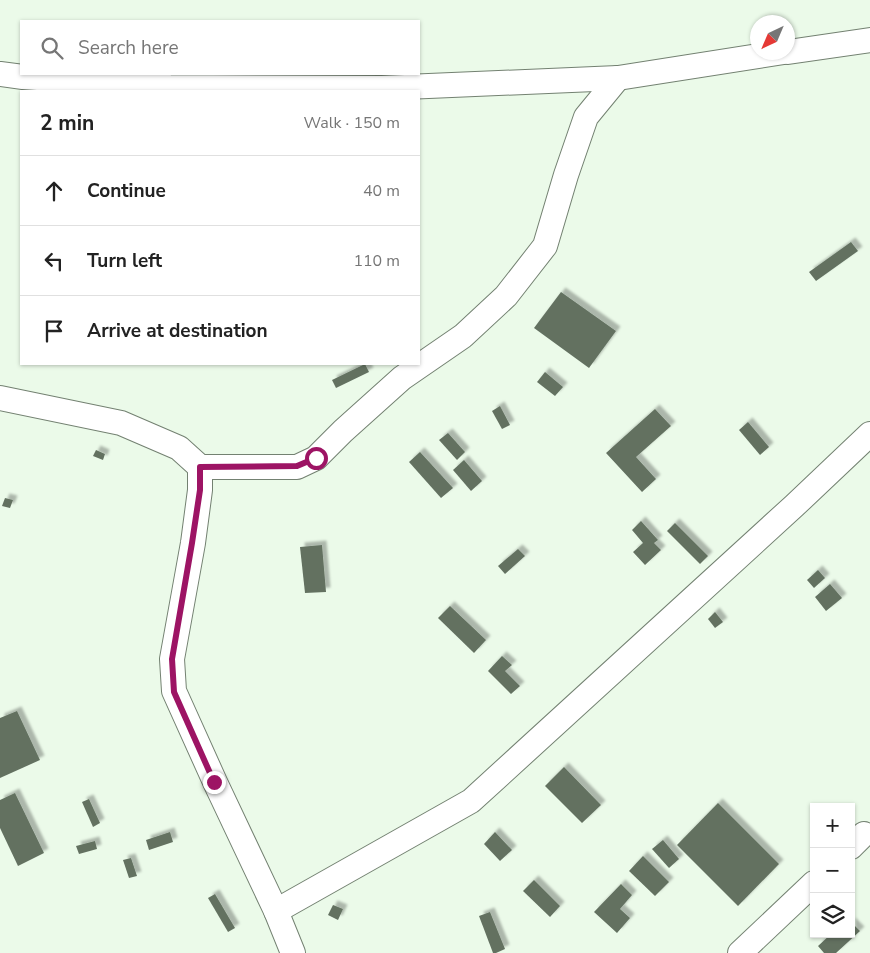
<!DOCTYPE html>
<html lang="en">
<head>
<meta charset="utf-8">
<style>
  :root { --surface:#fff; --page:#f2f2f2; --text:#222; --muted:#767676; --line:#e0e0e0 }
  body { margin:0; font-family:"Nunito Sans",sans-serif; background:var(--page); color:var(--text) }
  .controls { position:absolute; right:15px; bottom:15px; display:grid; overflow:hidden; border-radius:0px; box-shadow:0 1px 4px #0004 }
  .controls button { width:45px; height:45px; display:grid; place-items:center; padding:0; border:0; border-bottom:1px solid var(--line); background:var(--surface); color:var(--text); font:25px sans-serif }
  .compass { position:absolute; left:750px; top:15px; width:45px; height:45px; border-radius:50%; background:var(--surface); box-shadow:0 1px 4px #0004; rotate:224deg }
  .stop { position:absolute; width:15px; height:15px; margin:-11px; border:4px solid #9d1464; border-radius:50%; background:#fff }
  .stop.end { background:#9d1464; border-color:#fff; box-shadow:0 1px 5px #0008 }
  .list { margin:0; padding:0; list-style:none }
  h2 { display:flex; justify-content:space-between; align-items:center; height:65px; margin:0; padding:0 20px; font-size:21px }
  h2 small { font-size:16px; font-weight:400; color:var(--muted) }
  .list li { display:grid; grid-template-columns:32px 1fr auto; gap:15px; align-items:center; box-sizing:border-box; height:70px; padding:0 20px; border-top:1px solid var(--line) }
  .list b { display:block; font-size:19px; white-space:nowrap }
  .list em { font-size:16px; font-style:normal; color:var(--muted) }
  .icon { flex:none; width:28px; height:28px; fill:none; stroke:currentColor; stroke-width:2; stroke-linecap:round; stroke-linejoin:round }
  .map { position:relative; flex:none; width:870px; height:953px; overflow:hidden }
  .search { position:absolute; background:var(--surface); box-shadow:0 1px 4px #0004; left:20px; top:20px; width:400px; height:55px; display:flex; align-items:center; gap:12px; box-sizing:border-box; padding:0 18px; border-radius:0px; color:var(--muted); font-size:19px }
  .panel { position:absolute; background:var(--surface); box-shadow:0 1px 4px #0004; left:20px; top:90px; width:400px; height:275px; border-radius:0px }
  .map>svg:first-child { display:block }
  .building { fill:#637161; filter:url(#shadow) }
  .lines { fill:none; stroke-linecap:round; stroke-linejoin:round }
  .minor-casing { stroke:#738171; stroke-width:26 }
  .minor { stroke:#fff; stroke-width:24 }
  .route { stroke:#9d1464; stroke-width:6 }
</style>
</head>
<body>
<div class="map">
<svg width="870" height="953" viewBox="0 0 870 953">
  <defs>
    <filter id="shadow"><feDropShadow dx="4.5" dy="-4.5" stdDeviation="1" flood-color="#0004"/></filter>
  </defs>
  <rect width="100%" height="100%" fill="#ebfae9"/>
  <g class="building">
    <polygon points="851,242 858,251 816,281 809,272"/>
    <polygon points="561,292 616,331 589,368 534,328"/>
    <polygon points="365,364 369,372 336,388 332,380"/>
    <polygon points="545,372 563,387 555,396 537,382"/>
    <polygon points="500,406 510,425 502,429 492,411"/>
    <polygon points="655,409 671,426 636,457 656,479 642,492 606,453"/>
    <polygon points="748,422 769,447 760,455 739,430"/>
    <polygon points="448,433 465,452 457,460 439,440"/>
    <polygon points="96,450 105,454 103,460 93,456"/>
    <polygon points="420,452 453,488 441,498 409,462"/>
    <polygon points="464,460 482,481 471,491 453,470"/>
    <polygon points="5,498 13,500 10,508 2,506"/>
    <polygon points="641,521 658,540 654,543 661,550 645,565 633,552 643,543 632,530"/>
    <polygon points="675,523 708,556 700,564 667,531"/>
    <polygon points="322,545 326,592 305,593 300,547"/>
    <polygon points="518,549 525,556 505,574 498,566"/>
    <polygon points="818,570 825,578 814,588 807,580"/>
    <polygon points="830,584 842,598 826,611 815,597"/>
    <polygon points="450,606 486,640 474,653 438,618"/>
    <polygon points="715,612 723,622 715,628 708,619"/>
    <polygon points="502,656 512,665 505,671 520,686 511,694 488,671"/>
    <polygon points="17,711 40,760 0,778 0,718"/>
    <polygon points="564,767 601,805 582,823 545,786"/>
    <polygon points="15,793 44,853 18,866 0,828 0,800"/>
    <polygon points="89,799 100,823 93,827 82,802"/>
    <polygon points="718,803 779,864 738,906 677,845"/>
    <polygon points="170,832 173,842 149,850 146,840"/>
    <polygon points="495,832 512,850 500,861 484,844"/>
    <polygon points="663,840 679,859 669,868 652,849"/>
    <polygon points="95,841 97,849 79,854 76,846"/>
    <polygon points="643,856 669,882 655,896 629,871"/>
    <polygon points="131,858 137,876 129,878 123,860"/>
    <polygon points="534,880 560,906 550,917 523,891"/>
    <polygon points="621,884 632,895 620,909 630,918 617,933 594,912"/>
    <polygon points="215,894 235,928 228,932 208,898"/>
    <polygon points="333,905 343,909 338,920 328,915"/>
    <polygon points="490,912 505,949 496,953 493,953 479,916"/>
    <polygon points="851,922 860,931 836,953 824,953 818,946 831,934 851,934"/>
  </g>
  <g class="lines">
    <defs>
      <g id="minor">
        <polyline points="788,52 870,40"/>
        <polyline points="0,74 23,77 170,87 382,88 618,78 784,52"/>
        <polyline points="0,398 121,423 179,448 200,467 200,490 193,543 172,659 174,691 215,782 276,911 293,953"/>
        <polyline points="200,467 297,467 316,458 343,431 402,378 463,336 506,296 545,246 566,175 586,117 618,78"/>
        <polyline points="851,847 864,834"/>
        <polyline points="276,911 471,801 794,506 870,434"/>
        <polyline points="740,953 814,883"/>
      </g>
    </defs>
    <use href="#minor" class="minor-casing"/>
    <use href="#minor" class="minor"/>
  </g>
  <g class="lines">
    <polyline class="route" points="214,782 174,692 172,659 192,543 200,490 200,467 297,466 316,458"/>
  </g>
</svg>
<div class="controls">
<button>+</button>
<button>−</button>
<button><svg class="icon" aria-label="layers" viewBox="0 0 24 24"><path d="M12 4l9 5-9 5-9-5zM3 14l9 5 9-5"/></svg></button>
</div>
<svg class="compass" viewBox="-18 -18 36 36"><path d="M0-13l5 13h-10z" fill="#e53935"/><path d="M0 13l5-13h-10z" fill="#767676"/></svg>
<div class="stop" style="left:316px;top:458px"></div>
<div class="stop end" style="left:214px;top:782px"></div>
<div class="search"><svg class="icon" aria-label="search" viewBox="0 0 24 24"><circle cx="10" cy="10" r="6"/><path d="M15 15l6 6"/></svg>Search here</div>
<section class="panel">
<h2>2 min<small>Walk · 150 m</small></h2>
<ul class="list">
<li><svg class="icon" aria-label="ahead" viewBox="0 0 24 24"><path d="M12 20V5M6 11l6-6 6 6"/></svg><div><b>Continue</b></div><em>40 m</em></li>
<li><svg class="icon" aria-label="left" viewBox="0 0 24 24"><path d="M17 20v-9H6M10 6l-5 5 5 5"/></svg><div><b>Turn left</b></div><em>110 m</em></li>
<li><svg class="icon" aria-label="arrive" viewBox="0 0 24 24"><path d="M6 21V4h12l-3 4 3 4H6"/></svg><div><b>Arrive at destination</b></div></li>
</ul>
</section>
</div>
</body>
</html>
